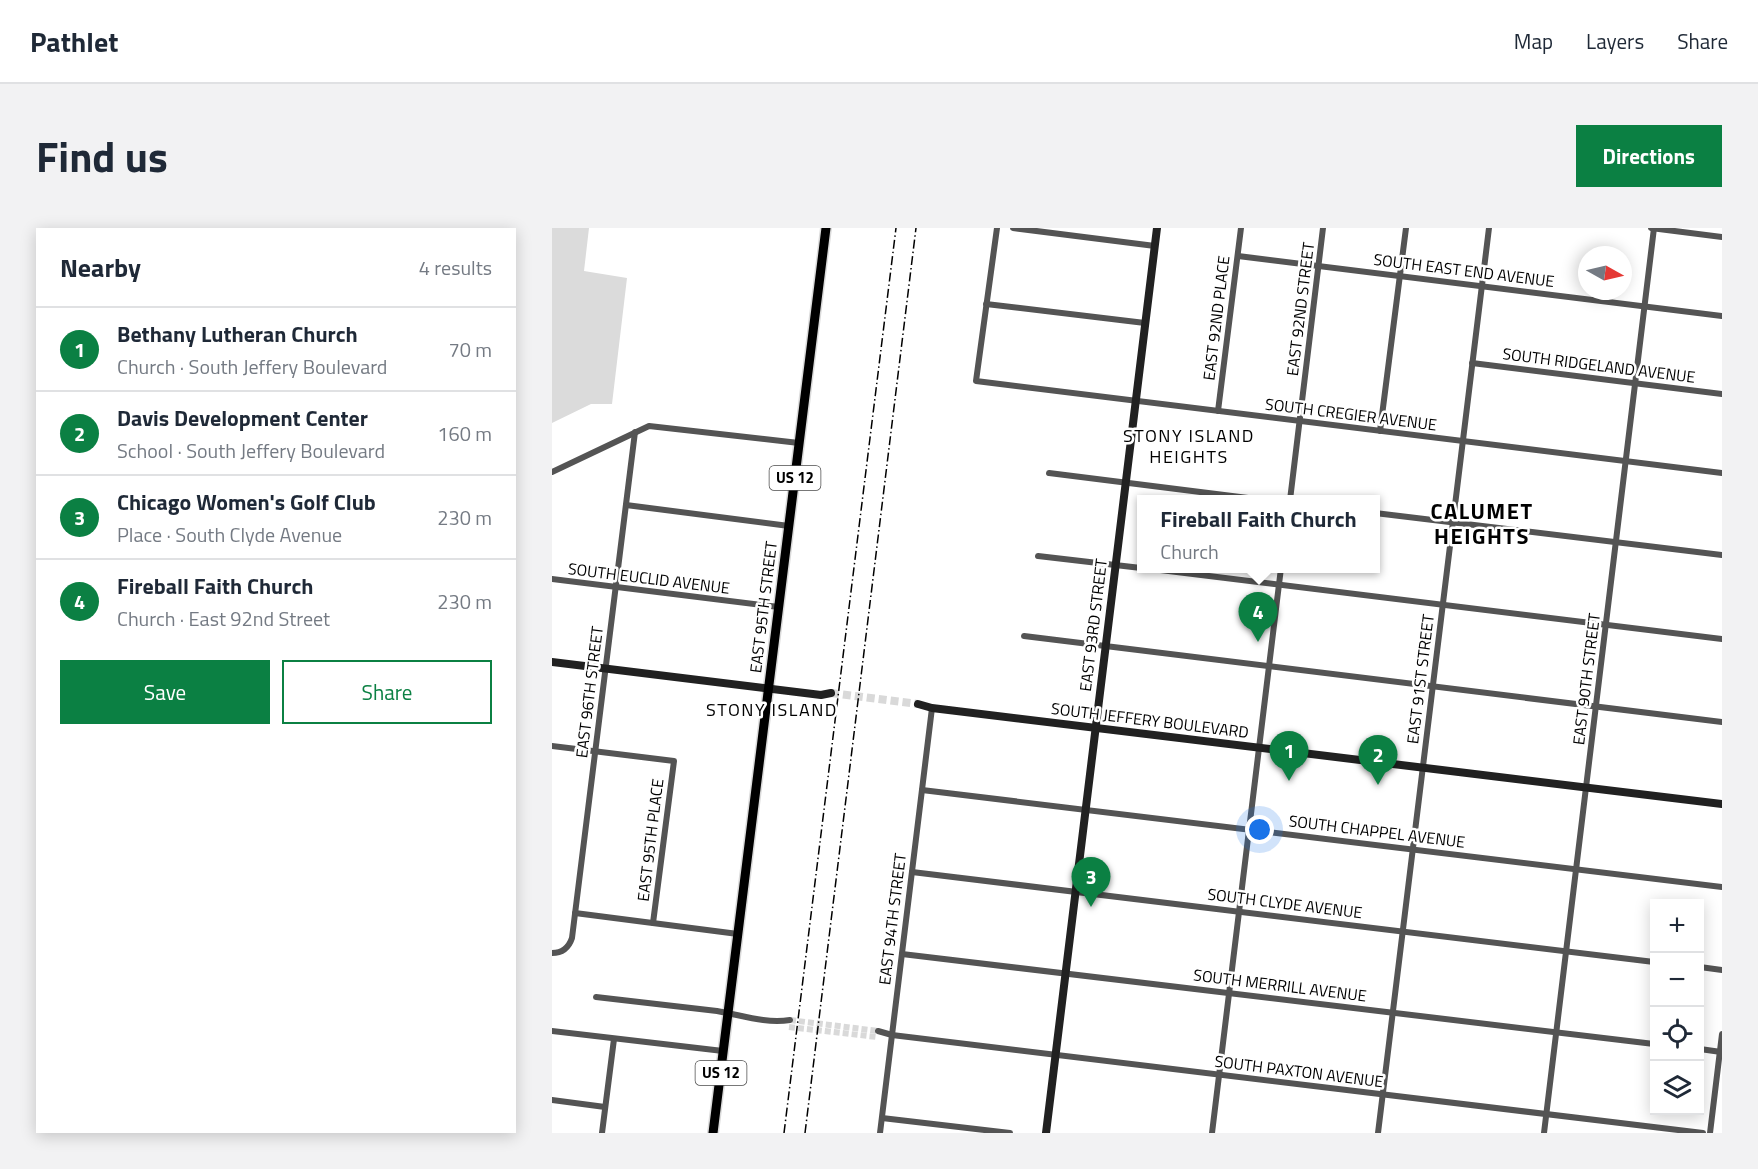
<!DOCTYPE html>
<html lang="en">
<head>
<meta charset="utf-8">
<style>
  :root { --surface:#fff; --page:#f2f2f3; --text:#1f2937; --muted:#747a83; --line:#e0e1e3; --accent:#0b8043 }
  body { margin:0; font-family:"Titillium Web",sans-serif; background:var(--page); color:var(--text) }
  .controls { position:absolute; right:18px; bottom:18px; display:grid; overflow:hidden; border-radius:0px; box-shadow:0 3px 15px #0003 }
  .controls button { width:54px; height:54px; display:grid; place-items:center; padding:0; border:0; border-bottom:2px solid var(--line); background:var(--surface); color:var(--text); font:30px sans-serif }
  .compass { position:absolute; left:1026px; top:18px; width:54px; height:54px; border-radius:50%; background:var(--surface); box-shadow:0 3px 15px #0003; rotate:98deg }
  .you { position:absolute; left:708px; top:602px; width:21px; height:21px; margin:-15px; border:4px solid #fff; border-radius:50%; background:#1a73e8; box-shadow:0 0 0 9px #1a73e833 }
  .badge { display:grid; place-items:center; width:39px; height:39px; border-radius:50%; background:var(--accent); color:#fff; font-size:20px; font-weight:700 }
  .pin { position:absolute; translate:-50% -50px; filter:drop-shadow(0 2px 3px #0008) }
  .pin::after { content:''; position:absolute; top:32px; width:21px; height:18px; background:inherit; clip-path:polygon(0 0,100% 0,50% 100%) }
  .popup { position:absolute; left:585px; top:267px; width:243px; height:78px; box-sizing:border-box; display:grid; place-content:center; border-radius:0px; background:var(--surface); filter:drop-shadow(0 2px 4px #0005); font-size:20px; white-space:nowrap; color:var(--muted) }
  .popup b { font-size:22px; color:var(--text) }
  .popup::after { content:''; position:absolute; left:50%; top:100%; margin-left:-12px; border:12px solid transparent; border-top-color:var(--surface) }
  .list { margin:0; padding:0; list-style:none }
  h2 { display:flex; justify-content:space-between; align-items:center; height:78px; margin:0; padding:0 24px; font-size:26px }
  h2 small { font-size:20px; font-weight:400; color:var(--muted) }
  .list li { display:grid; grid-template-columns:39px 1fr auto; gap:18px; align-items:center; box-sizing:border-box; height:84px; padding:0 24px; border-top:2px solid var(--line) }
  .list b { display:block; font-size:22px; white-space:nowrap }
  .list p { margin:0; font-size:20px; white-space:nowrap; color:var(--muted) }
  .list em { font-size:20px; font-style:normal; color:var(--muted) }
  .actions { display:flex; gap:12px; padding:18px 24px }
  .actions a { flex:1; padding:14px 0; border:2px solid var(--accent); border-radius:0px; text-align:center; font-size:21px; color:var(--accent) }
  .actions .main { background:var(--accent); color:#fff }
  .icon { flex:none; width:33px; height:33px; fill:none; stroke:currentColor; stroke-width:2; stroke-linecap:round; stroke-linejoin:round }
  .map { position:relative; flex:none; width:1170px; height:905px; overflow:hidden; border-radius:0px }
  header { display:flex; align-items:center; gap:36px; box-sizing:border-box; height:84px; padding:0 30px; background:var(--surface); border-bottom:2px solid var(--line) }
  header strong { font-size:28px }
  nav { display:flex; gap:33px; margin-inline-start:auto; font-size:21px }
  .intro { display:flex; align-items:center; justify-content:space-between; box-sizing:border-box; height:144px; padding:0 36px }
  h1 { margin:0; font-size:42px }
  .button { padding:15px 27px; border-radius:0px; background:var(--accent); color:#fff; font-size:21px; font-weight:700 }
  main { display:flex; gap:36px; padding:0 36px }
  aside { flex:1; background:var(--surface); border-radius:0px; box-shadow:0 3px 15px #0003 }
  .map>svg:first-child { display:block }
  .green { fill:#dbdbdb }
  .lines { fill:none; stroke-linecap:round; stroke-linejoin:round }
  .street-tunnel { stroke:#d9d9d9; stroke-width:6; stroke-dasharray:6 3; stroke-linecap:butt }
  .secondary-tunnel { stroke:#d9d9d9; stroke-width:8; stroke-dasharray:8 4; stroke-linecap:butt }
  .primary-casing { stroke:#dbdbdb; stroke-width:12 }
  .street { stroke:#545454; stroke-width:6 }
  .secondary { stroke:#212121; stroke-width:8 }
  .primary { stroke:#000; stroke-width:9 }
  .rail { stroke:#000; stroke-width:1.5; stroke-dasharray:9 3 1.5 3; stroke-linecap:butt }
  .labels { text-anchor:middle; stroke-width:5; stroke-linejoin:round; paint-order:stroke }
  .shield { fill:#fff; stroke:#4c4c4c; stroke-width:1.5 }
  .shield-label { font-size:15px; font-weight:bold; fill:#000 }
  .street-label { font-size:16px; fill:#000; stroke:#fff }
  .neighbourhood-label { font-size:18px; letter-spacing:1.5px; fill:#000; stroke:#fff }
  .district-label { font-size:22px; font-weight:bold; letter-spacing:1.5px; fill:#000; stroke:#fff }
</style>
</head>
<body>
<header>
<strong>Pathlet</strong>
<nav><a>Map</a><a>Layers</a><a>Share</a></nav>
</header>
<div class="intro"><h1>Find us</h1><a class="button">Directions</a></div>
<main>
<aside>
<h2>Nearby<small>4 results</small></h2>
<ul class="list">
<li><span class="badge">1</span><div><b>Bethany Lutheran Church</b><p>Church · South Jeffery Boulevard</p></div><em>70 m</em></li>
<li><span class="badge">2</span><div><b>Davis Development Center</b><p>School · South Jeffery Boulevard</p></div><em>160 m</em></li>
<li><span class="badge">3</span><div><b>Chicago Women's Golf Club</b><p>Place · South Clyde Avenue</p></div><em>230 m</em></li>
<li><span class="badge">4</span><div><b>Fireball Faith Church</b><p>Church · East 92nd Street</p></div><em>230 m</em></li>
</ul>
<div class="actions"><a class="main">Save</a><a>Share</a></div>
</aside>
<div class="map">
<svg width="1170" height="905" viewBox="0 0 1170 905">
  <rect width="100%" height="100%" fill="#fff"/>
  <polygon class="green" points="0,0 37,0 32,43 75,50 60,176 39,176 0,195"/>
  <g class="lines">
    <g class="street-tunnel">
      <polyline points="238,792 326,803"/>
      <polyline points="237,799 325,809"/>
    </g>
    <polyline class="secondary-tunnel" points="279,465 366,476"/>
    <defs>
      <polyline id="primary" points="161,905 274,0"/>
    </defs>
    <use href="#primary" class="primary-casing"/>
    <g class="street">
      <polyline points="445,0 424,153 1170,245"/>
      <polyline points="461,0 603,18"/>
      <polyline points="1099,0 1170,9"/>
      <polyline points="686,28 1170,88"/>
      <polyline points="434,76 593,95"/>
      <polyline points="920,135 1170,166"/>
      <polyline points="666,183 689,0"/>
      <polyline points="828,203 854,0"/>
      <polyline points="0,244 97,198 247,215"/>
      <polyline points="497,245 712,272"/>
      <polyline points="738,272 771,0"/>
      <polyline points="74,277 237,298"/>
      <polyline points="823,285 1170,327"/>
      <polyline points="486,328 589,340"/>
      <polyline points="592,340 1170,411"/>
      <polyline points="0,351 227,379"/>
      <polyline points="472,408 1170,494"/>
      <polyline points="0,518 122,533 101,695"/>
      <polyline points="370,562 1170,659"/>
      <polyline points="360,644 1102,734"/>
      <polyline points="23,685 186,706"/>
      <path d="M 0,725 C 11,725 17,719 20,710 L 83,204"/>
      <polyline points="350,726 1102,816"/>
      <polyline points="1148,739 1170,742"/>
      <path d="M 44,769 C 84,774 125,778 165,783 C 189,787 213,796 238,792"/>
      <polyline points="0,803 171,823"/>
      <polyline points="326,803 340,807 1151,905"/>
      <polyline points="1148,821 1169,824"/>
      <polyline points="0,872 53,879"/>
      <polyline points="330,890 458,905"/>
      <polyline points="50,905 62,811"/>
      <polyline points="328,905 380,480"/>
      <polyline points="660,905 729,340"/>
      <polyline points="826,905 937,0"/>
      <polyline points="992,905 1102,0"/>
      <polyline points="1158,905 1170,806"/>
    </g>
    <g class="secondary">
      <polyline points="0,434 269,467 279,465"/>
      <polyline points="366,476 380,480 1170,576"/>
      <polyline points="494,905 605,0"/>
    </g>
    <use href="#primary" class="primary"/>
    <g class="rail">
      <polyline points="232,905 344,0"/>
      <polyline points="253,905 364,0"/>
    </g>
  </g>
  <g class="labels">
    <g class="shield">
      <rect x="217.5" y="238" width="51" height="24" rx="4.5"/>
      <rect x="143.5" y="833" width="51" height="24" rx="4.5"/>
    </g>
    <g class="shield-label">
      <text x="243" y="255">US 12</text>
      <text x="169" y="850">US 12</text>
    </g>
    <g class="street-label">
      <text transform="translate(912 42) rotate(7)" y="6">SOUTH EAST END AVENUE</text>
      <text transform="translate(748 81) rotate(-83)" y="6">EAST 92ND STREET</text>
      <text transform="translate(664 90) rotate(-83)" y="6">EAST 92ND PLACE</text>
      <text transform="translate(1047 137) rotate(7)" y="6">SOUTH RIDGELAND AVENUE</text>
      <text transform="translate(799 186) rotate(7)" y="6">SOUTH CREGIER AVENUE</text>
      <text transform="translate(97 350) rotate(7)" y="6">SOUTH EUCLID AVENUE</text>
      <text transform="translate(211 379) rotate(-83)" y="6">EAST 95TH STREET</text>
      <text transform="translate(541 397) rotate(-83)" y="6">EAST 93RD STREET</text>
      <text transform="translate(868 451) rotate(-83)" y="6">EAST 91ST STREET</text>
      <text transform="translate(1034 451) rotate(-83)" y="6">EAST 90TH STREET</text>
      <text transform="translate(37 464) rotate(-83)" y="6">EAST 96TH STREET</text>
      <text transform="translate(598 492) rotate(7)" y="6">SOUTH JEFFERY BOULEVARD</text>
      <text transform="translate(825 603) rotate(7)" y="6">SOUTH CHAPPEL AVENUE</text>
      <text transform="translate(98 612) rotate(-83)" y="6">EAST 95TH PLACE</text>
      <text transform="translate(733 675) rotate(7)" y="6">SOUTH CLYDE AVENUE</text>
      <text transform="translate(340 691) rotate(-83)" y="6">EAST 94TH STREET</text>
      <text transform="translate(728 757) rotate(7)" y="6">SOUTH MERRILL AVENUE</text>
      <text transform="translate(747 843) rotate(7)" y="6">SOUTH PAXTON AVENUE</text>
    </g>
    <g class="neighbourhood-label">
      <text x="637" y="214">STONY ISLAND<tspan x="637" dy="21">HEIGHTS</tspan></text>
      <text x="220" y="488">STONY ISLAND</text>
    </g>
    <g class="district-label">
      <text x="930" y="291">CALUMET<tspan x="930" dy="25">HEIGHTS</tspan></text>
    </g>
  </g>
</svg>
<div class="controls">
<button>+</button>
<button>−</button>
<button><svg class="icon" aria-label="locate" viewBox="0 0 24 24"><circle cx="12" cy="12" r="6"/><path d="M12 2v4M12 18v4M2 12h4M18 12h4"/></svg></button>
<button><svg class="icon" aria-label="layers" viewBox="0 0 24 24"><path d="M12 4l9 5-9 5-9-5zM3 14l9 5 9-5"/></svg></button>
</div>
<svg class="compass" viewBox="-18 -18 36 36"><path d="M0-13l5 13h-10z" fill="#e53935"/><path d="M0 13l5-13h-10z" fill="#747a83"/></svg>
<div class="you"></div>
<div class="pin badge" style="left:737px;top:553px">1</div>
<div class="pin badge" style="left:826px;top:557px">2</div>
<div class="pin badge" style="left:539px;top:679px">3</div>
<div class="pin badge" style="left:706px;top:414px">4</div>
<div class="popup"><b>Fireball Faith Church</b>Church</div>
</div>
</main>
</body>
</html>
